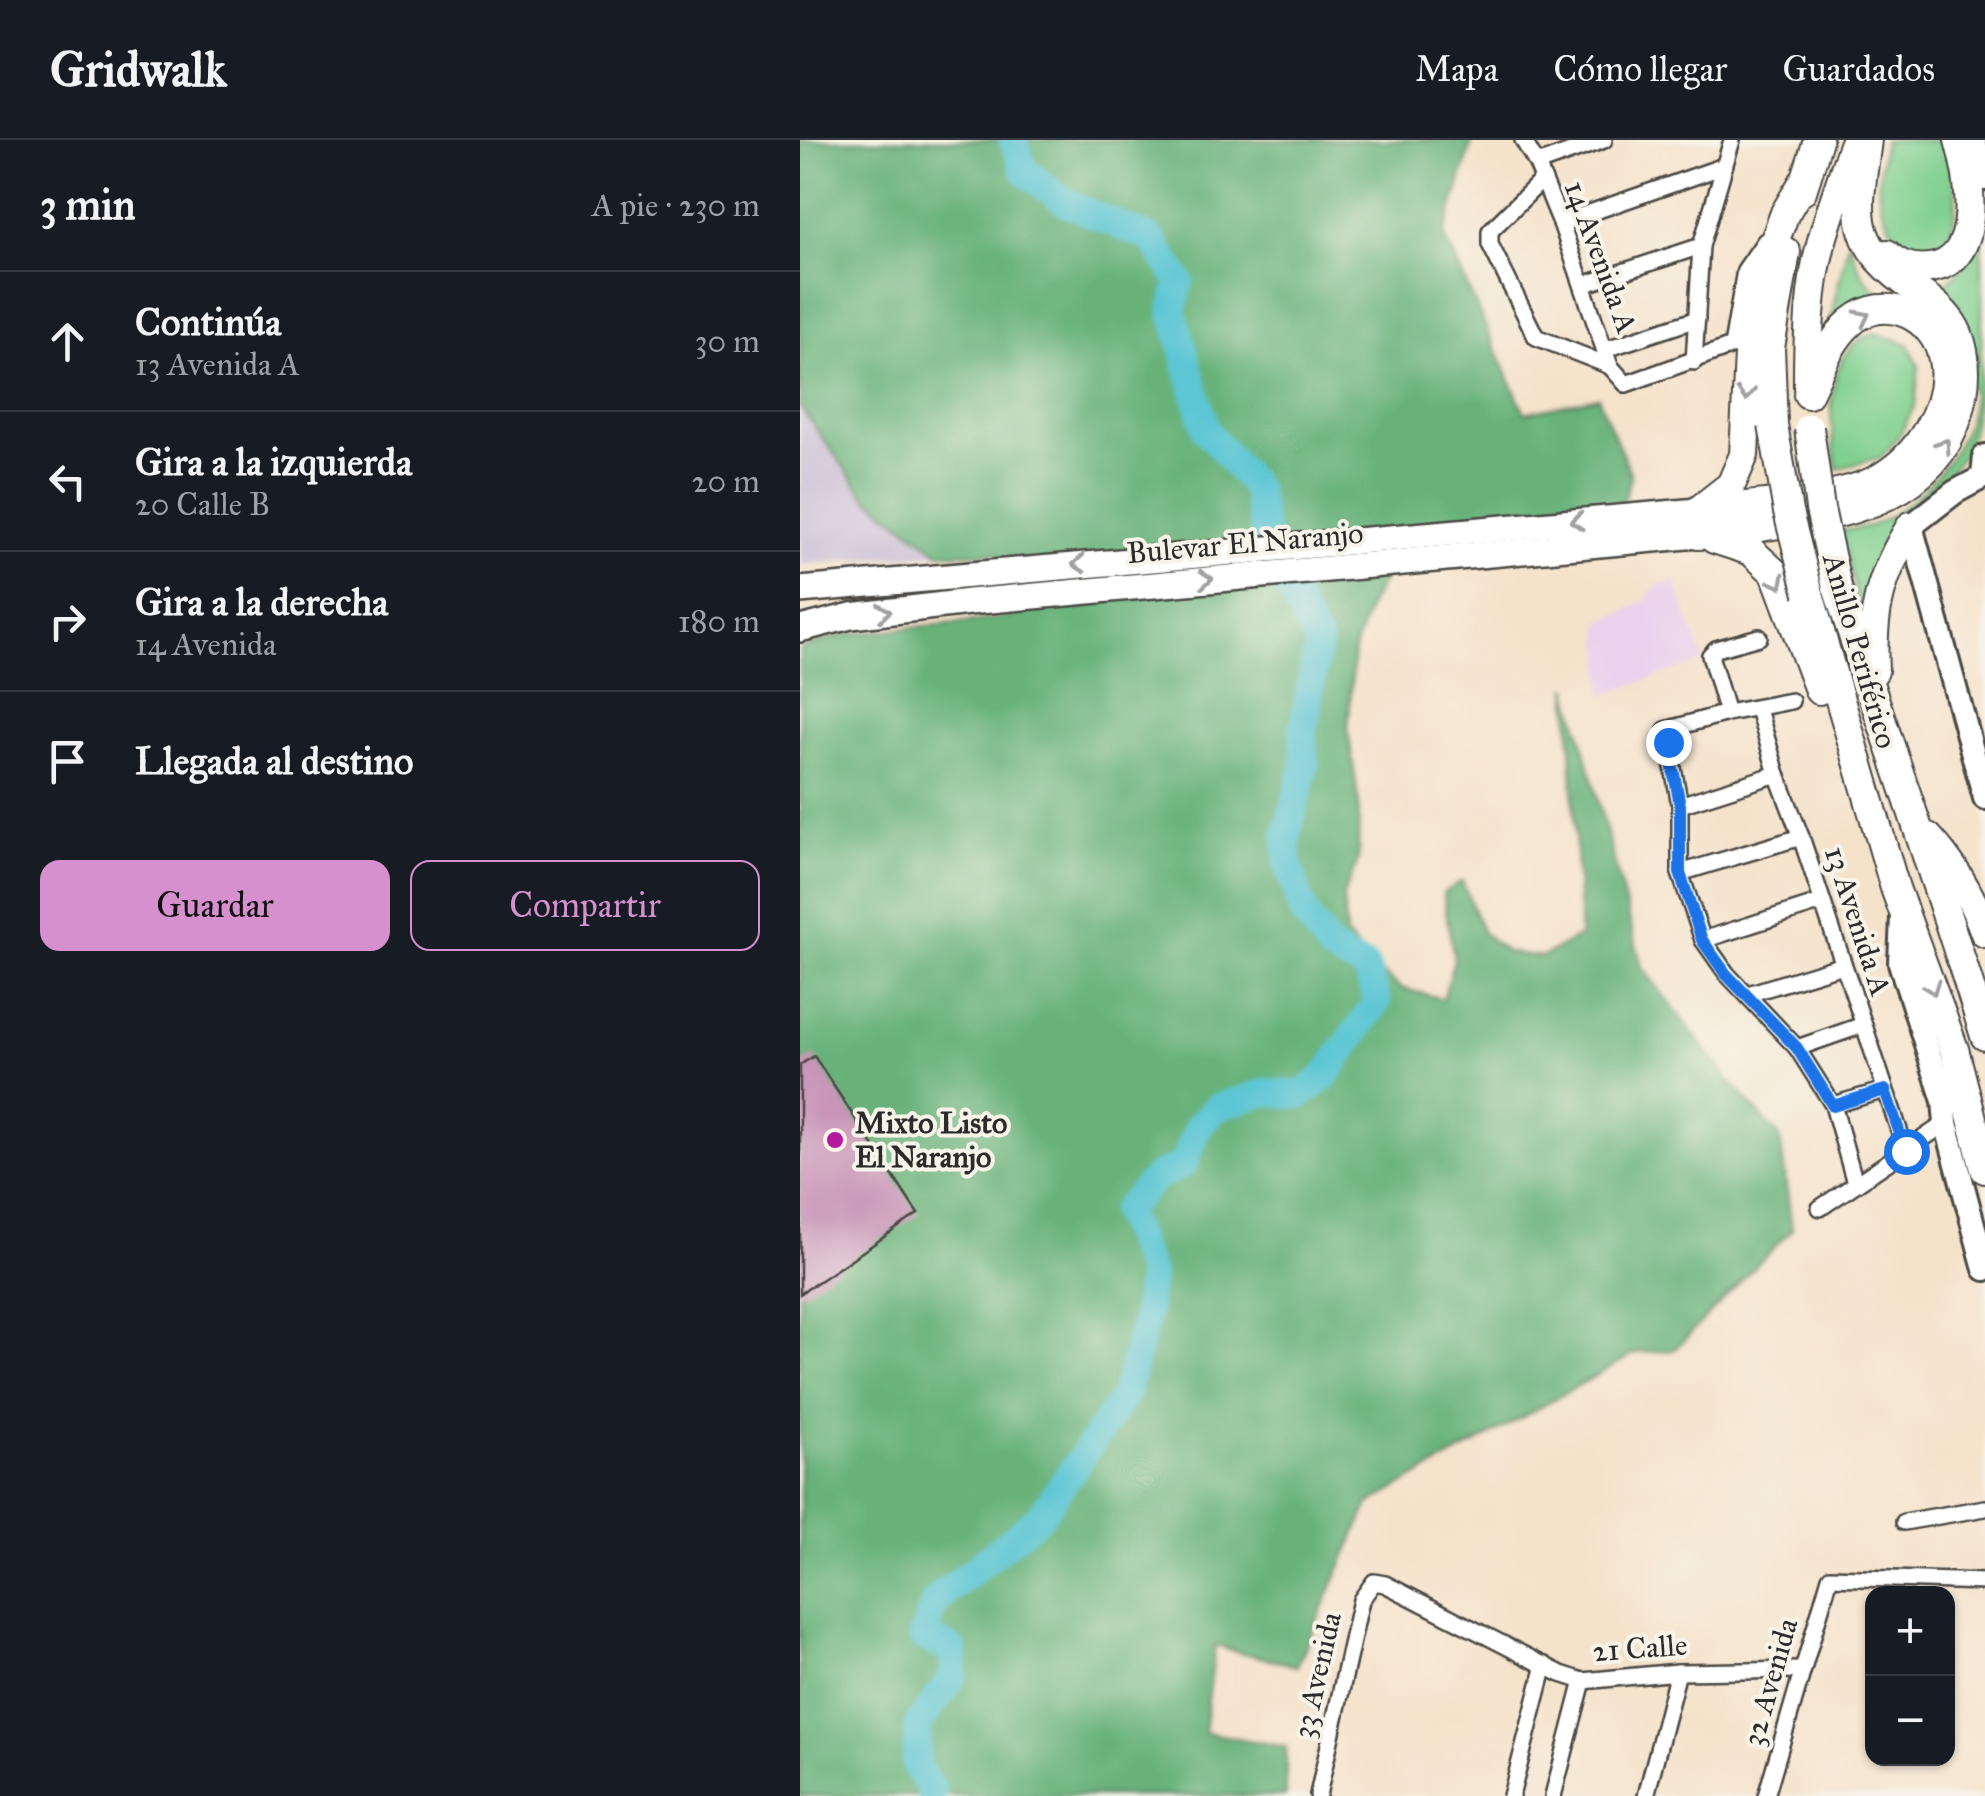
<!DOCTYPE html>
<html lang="es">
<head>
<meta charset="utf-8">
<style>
  :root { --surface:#171b24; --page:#242831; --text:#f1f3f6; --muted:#9ea1a6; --line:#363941; --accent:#d690ce }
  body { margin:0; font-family:"IM FELL Great Primer",serif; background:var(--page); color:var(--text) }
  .controls { position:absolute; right:30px; bottom:30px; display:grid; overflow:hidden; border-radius:20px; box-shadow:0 2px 8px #0004 }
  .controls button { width:90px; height:90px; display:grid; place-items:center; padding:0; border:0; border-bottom:2px solid var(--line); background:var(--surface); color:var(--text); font:50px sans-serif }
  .stop { position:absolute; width:30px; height:30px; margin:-22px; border:8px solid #1a73e8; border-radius:50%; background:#fff }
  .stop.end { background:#1a73e8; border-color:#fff; box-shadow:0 2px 10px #0008 }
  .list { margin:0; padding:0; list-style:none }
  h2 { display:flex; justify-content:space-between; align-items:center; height:130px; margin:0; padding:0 40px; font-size:42px }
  h2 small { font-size:32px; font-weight:400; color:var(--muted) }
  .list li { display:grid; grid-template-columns:65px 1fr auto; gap:30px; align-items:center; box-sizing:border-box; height:140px; padding:0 40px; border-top:2px solid var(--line) }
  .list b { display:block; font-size:38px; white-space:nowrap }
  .list p { margin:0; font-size:32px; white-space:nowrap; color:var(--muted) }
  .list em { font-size:32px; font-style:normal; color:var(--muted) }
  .actions { display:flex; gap:20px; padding:30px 40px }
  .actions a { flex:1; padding:22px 0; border:2px solid var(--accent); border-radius:20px; text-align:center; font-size:35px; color:var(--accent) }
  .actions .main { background:var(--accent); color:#111 }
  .icon { flex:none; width:55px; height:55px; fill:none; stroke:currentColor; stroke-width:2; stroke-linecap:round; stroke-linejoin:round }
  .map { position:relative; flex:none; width:1185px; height:1656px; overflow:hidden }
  header { display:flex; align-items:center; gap:60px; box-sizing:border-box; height:140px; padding:0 50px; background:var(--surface); border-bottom:2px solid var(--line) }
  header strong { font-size:48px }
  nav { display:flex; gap:55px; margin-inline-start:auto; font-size:35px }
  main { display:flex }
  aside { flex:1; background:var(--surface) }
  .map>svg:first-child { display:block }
  .built { fill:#ead1ed }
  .industrial { fill:#cabfd7 }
  .green { fill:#80d090; stroke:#567e5e; stroke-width:2.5 }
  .forest { fill:#68b27a; stroke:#4a6e52; stroke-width:2.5 }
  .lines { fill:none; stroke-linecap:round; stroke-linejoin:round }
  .river { stroke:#5bc6d4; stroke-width:28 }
  .building { fill:#c894b8 }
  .street-casing { stroke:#494643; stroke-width:20 }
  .secondary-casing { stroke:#494643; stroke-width:28 }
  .primary-casing { stroke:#494643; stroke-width:30 }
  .highway-casing { stroke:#494643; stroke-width:32 }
  .street { stroke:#fff; stroke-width:15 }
  .secondary { stroke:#fff; stroke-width:22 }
  .primary { stroke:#fff; stroke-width:25 }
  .highway { stroke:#fff; stroke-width:28 }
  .highway-bridge-casing { stroke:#494643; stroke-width:32; stroke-linecap:butt }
  .highway-bridge { stroke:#fff; stroke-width:28 }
  .oneway { stroke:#a0a0a0 }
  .route { stroke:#1a73e8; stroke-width:12 }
  .poi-dot { fill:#b5179e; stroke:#f7f3e8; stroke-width:4 }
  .labels { text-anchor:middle; stroke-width:8; stroke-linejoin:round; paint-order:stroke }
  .street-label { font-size:30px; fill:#2b2b2b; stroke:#f7f3e8 }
  .poi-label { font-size:30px; font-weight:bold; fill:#2b2b2b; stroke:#f7f3e8; text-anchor:start }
</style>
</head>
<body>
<header>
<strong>Gridwalk</strong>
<nav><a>Mapa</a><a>Cómo llegar</a><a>Guardados</a></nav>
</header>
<main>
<aside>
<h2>3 min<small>A pie · 230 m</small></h2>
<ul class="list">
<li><svg class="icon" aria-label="ahead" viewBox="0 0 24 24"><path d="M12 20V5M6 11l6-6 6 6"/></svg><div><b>Continúa</b><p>13 Avenida A</p></div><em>30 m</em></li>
<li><svg class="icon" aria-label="left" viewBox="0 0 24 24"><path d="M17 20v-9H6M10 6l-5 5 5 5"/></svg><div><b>Gira a la izquierda</b><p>20 Calle B</p></div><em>20 m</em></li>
<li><svg class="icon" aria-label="right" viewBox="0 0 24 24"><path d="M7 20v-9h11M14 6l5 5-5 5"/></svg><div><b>Gira a la derecha</b><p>14 Avenida</p></div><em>180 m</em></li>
<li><svg class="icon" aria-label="arrive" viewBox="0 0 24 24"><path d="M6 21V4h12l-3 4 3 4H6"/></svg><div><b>Llegada al destino</b></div></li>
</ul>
<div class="actions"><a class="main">Guardar</a><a>Compartir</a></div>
</aside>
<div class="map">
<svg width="1185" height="1656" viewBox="0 0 1185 1656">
  <rect width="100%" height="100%" fill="#f7f3e8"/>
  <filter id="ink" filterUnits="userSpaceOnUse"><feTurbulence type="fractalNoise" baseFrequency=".01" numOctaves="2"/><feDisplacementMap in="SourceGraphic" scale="20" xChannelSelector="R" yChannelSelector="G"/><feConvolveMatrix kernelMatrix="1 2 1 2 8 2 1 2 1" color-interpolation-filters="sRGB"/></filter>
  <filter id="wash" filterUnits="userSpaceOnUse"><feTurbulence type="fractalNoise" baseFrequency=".0048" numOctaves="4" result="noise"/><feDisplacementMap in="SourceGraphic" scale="40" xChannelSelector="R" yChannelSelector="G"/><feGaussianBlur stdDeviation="2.25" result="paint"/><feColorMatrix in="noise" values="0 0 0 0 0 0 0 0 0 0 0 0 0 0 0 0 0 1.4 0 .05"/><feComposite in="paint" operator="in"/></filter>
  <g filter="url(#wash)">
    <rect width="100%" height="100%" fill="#f5e2ca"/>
    <polygon class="built" points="875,441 904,521 803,555 800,483 843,463 856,447"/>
    <polygon class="industrial" points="0,267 65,356 140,413 0,425"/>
    <g class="green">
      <path d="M 1084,0 L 1144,0 C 1151,27 1163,63 1150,91 C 1147,97 1138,104 1133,109 L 1102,104 C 1072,64 1077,46 1084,0 Z"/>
      <path d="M 1181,89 C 1183,141 1185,266 1165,310 C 1150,338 1123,353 1102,377 C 1073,409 1068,450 1064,491 L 1041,391 C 1051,389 1063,388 1072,385 C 1116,369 1173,304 1172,256 C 1172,238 1139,169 1130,148 C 1160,141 1172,115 1181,89 Z"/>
      <path d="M 1049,99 C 1056,128 1064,144 1090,160 C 1063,155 1050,161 1030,180 Z"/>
      <path d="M 1075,193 L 1108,204 L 1119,226 L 1115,265 L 1101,292 L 1082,317 L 1037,329 C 1031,294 1024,232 1054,204 C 1059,199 1069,196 1075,193 Z"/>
    </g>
    <polygon class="forest" points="0,0 666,0 672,3 644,95 725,273 798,257 831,335 824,361 790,378 602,408 570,463 554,509 548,590 559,664 558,721 543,755 546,795 570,823 601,848 643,859 654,819 643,753 662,741 683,793 706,812 742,817 780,796 768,546 842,827 927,938 980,997 992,1089 874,1210 836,1213 569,1364 497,1526 415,1506 404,1592 486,1607 486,1656 0,1656 0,509 41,495 212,477 200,414 140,413 65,356 0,267"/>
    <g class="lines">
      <polyline class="river" points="131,1656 132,1650 116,1627 118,1584 153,1537 154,1510 122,1497 135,1461 240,1376 325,1255 345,1180 350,1134 324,1071 356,1037 384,1024 398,986 416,968 466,952 501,955 524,938 577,862 566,827 531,811 504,774 488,724 487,694 505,626 503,591 518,503 468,409 455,348 406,290 373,172 380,141 351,99 267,63 225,31 213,0"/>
    </g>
    <g id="blocks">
      <polygon class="building" points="14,916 118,1074 0,1154 0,925"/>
    </g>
  </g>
  <g filter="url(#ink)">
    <use href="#blocks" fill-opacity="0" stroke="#494643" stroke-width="2.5"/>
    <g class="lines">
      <defs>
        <g id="street">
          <polyline points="723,0 737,24 761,83 810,226 826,244 932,206 945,130 965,101"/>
          <polyline points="737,24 804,0"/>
          <polyline points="743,39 690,91 690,104 736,197 810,226"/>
          <polyline points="761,83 924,26"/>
          <polyline points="783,145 901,106"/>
          <polyline points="806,209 897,179"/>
          <polyline points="894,222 901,106 932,0"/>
          <polyline points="991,561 927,573 866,590 880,665 880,733 903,800 927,834 997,908 1033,965 1055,1043"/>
          <polyline points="958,569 977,634 1001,697 1106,1011"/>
          <polyline points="927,573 910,515 916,509 959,497"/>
          <polyline points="880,665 977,634"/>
          <polyline points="880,733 1001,697"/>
          <polyline points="903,800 1022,762"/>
          <polyline points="948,854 1043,825"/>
          <polyline points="997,908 1063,885"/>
          <polyline points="1033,965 1085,950"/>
          <polyline points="1020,1068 1146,983"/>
          <polyline points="1104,1382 1185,1368"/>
          <polyline points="518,1655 561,1460 574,1442 585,1444 761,1534 783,1541 878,1532 1002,1530"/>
          <polyline points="711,1656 745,1525"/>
          <polyline points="753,1656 783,1541"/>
          <polyline points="846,1656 878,1532"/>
          <polyline points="966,1656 1030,1437 1185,1442"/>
        </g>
        <g id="secondary">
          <polyline points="1174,0 1185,39"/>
          <polyline points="1185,316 1183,337 1155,352 1111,386 1185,658"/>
          <polyline points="1102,776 1100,823 1144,961 1146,983 1185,1129"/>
        </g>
        <g id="primary">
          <polyline points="0,450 898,371"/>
          <polyline points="0,489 51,476 169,462 898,395"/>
        </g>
        <g id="highway">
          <polyline points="1002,51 1018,0"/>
          <path d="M 1087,114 C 1098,126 1113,130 1130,128 C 1185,121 1170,38 1159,0"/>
          <path d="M 1008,246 C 1008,199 1009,150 1021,104 C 1030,71 1042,38 1053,5"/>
          <polyline points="973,285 970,208 986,112"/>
          <polyline points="899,370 931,345 944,315 949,214 962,135 985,73 1006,38"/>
          <path d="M 898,371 C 947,365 1037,361 1078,339 C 1117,318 1152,265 1143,219 C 1135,177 1086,152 1051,182 C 1030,200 1020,230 1008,254"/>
          <path d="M 898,395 C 926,393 953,388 981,384 C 1054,373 1133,355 1158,276 C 1166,249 1169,221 1158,194 C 1150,175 1134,162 1117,151 C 1047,102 1057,78 1067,0"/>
          <polyline points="914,399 951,411 975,433 1019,550"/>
          <path d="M 1037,447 C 1086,597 1139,745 1185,896"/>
          <polyline points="1009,454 1095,748 1154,909 1185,1029"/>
          <path d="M 1074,531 C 1071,471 1080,436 1111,386"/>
          <path d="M 1128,697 C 1155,726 1172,756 1185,793"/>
        </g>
      </defs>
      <use href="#street" class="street-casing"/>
      <use href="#secondary" class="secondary-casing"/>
      <use href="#primary" class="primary-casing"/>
      <use href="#highway" class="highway-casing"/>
      <use href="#street" class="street"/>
      <use href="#secondary" class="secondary"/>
      <use href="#primary" class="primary"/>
      <use href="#highway" class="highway"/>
      <defs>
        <g id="highway-bridge">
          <polyline points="973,285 988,372 1009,454"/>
          <polyline points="1009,288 1020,369 1037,447"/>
        </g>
      </defs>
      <use href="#highway-bridge" class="highway-bridge-casing"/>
      <use href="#highway-bridge" class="highway-bridge"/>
    </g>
    <defs><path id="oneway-chevron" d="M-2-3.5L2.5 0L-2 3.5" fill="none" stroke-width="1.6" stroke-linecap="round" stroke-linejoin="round" transform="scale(2.5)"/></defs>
    <g class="oneway">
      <use href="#oneway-chevron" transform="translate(1063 177) rotate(-27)"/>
      <use href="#oneway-chevron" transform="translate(946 254) rotate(93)"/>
      <use href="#oneway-chevron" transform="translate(1144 305) rotate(-56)"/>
      <use href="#oneway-chevron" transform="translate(777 381) rotate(175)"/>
      <use href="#oneway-chevron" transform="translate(279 424) rotate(175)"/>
      <use href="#oneway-chevron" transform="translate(406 439) rotate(-5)"/>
      <use href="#oneway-chevron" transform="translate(978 442) rotate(62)"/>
      <use href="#oneway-chevron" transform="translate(84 472) rotate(-7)"/>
      <use href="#oneway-chevron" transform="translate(1132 848) rotate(70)"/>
    </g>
  </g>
  <g class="lines" filter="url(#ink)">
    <polyline class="route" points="868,602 880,665 880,733 902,800 926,834 997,908 1033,966 1085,950 1106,1011"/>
  </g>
  <circle class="poi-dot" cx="35" cy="1000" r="10"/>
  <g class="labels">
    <g class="street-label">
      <text transform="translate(801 117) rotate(70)" y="10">14 Avenida A</text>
      <text transform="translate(445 403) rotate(-5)" y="10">Bulevar El Naranjo</text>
      <text transform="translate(1060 511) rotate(74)" y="10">Anillo Periférico</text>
      <text transform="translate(1058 781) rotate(72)" y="10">13 Avenida A</text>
      <text transform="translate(840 1508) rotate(-4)" y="10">21 Calle</text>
      <text transform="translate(517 1535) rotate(-77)" y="10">33 Avenida</text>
      <text transform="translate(970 1542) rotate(-74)" y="10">32 Avenida</text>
    </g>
    <g class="poi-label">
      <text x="55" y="993">Mixto Listo<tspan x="55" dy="34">El Naranjo</tspan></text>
    </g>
  </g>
</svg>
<div class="controls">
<button>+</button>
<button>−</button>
</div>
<div class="stop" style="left:1106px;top:1011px"></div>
<div class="stop end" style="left:868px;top:602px"></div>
</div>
</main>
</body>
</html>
